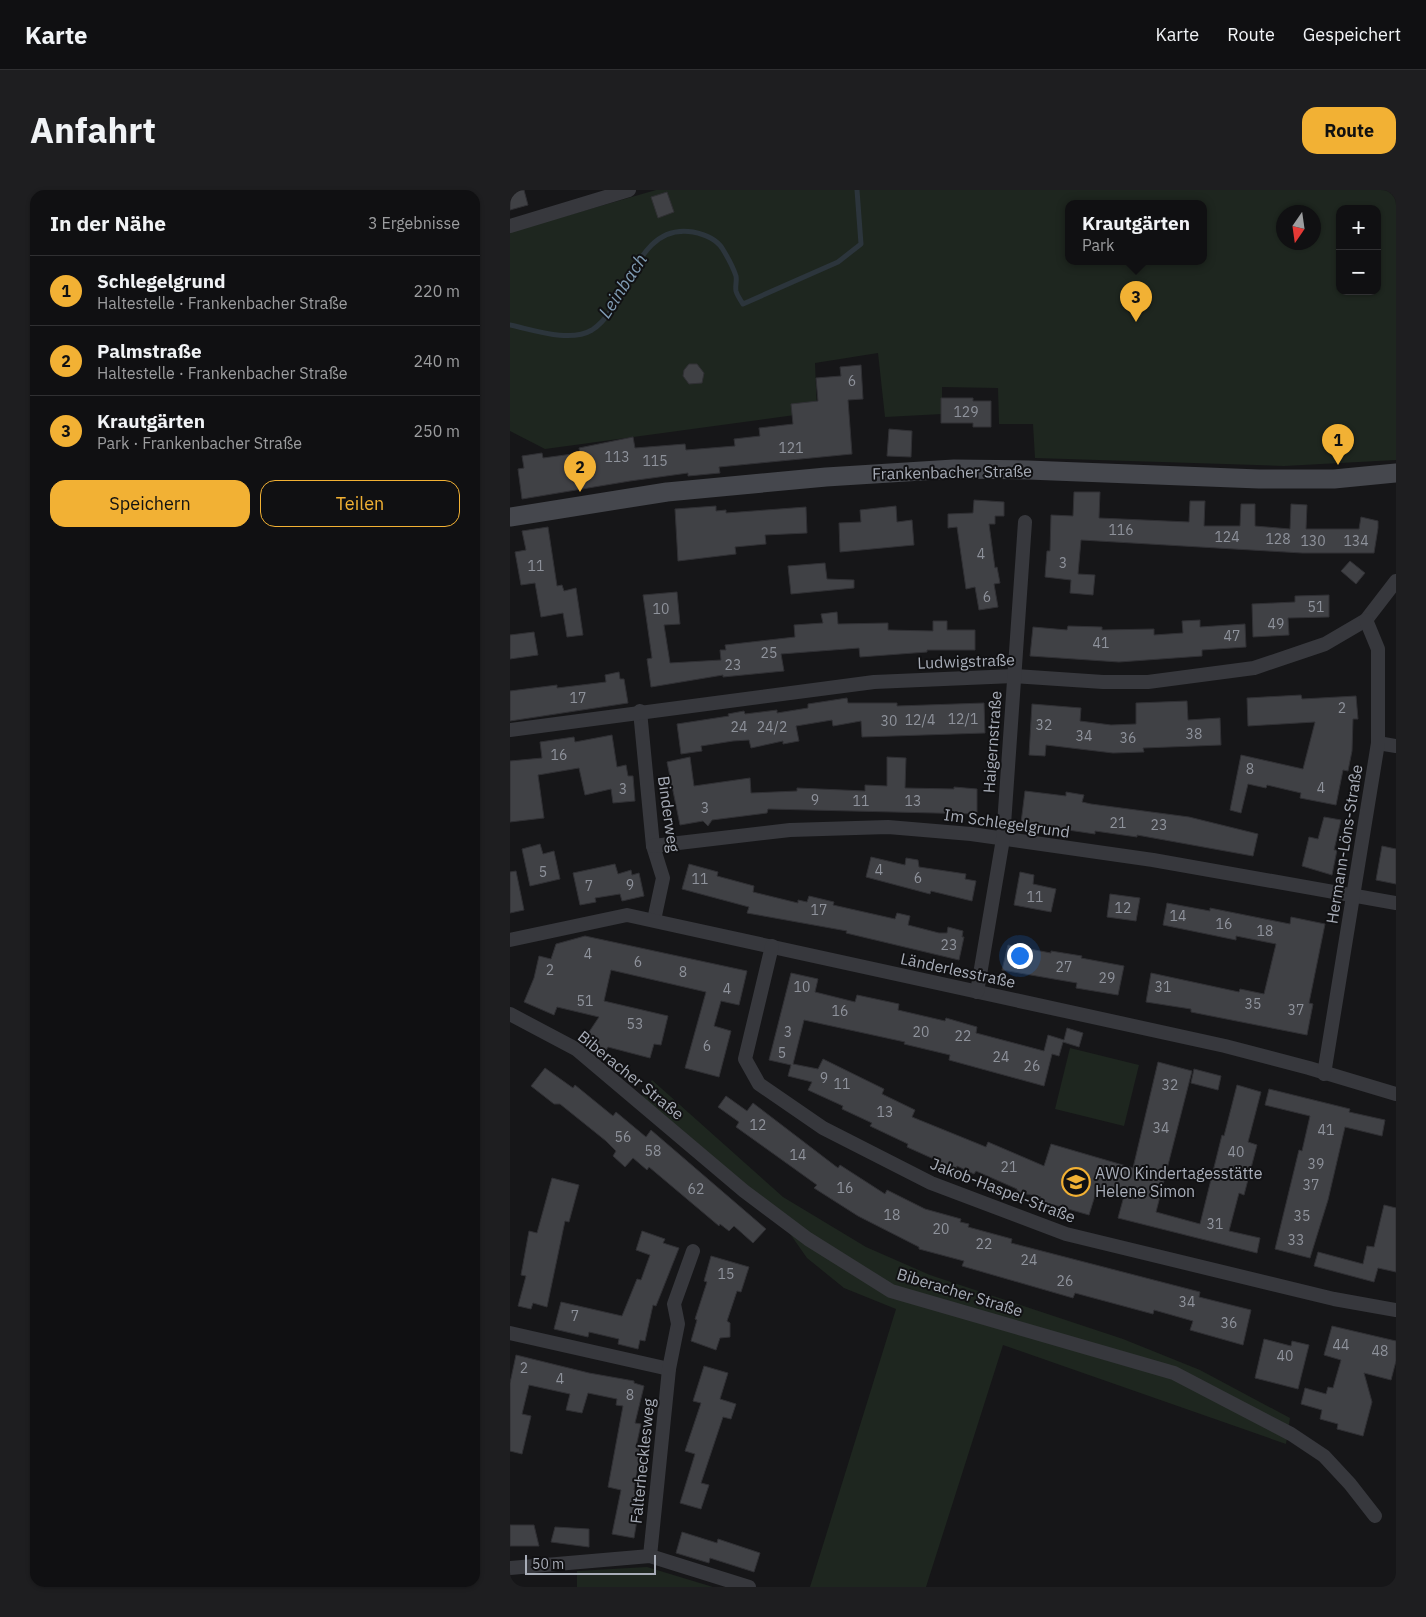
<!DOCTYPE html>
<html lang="de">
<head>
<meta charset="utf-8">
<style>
  :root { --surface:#101012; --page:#1e1e20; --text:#f1f3f6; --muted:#9c9d9f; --line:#303032; --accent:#f2b134 }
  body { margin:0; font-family:"IBM Plex Sans",sans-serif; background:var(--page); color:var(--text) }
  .controls { position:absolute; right:15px; top:15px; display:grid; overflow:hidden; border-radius:10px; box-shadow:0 1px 4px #0004 }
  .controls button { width:45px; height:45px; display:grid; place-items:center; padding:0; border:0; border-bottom:1px solid var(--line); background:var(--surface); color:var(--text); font:25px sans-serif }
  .compass { position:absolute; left:766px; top:15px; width:45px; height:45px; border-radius:50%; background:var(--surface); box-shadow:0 1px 4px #0004; rotate:193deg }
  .scale { position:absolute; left:15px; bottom:12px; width:131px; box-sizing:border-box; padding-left:5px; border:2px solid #a8adb8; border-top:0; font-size:14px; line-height:18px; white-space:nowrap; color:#a8adb8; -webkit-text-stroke:4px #111113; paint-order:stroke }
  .you { position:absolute; left:509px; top:765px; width:18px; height:18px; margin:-12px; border:4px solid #fff; border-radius:50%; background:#1a73e8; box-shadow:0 0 0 8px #1a73e833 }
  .badge { display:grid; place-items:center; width:32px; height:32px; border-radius:50%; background:var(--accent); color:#111; font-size:16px; font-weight:700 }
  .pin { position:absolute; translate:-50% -41px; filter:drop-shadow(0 1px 2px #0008) }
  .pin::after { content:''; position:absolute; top:26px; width:18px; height:15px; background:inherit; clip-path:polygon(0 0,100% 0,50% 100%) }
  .popup { position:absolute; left:555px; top:10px; width:142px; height:65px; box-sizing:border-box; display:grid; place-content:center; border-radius:10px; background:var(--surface); filter:drop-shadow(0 1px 4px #0005); font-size:16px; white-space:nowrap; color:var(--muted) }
  .popup b { font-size:19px; color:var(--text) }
  .popup::after { content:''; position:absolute; left:50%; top:100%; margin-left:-10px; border:10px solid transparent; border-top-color:var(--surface) }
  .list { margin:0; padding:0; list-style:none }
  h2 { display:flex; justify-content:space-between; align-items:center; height:65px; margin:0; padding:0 20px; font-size:21px }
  h2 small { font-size:16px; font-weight:400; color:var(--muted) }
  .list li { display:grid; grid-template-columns:32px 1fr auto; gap:15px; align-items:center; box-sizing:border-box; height:70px; padding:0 20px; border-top:1px solid var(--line) }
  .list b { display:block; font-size:19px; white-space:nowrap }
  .list p { margin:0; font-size:16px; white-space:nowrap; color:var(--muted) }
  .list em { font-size:16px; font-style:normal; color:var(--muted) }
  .actions { display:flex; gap:10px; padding:15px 20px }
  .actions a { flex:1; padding:11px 0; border:1px solid var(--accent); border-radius:15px; text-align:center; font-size:18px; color:var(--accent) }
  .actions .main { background:var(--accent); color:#111 }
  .map { position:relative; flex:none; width:886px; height:1397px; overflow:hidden; border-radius:15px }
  header { display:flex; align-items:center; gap:30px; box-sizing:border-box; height:70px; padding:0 25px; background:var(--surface); border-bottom:1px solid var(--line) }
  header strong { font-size:24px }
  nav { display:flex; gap:28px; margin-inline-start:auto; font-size:18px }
  .intro { display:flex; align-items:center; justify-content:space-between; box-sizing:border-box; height:120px; padding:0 30px }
  h1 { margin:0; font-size:35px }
  .button { padding:12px 22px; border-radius:15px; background:var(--accent); color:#111; font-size:18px; font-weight:700 }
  main { display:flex; gap:30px; padding:0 30px }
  aside { flex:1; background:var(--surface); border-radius:15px; box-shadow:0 1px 4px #0004 }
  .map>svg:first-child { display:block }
  .green { fill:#1e261f; fill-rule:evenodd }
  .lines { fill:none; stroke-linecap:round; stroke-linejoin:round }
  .stream { stroke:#2c353c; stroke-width:5 }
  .building { fill:#404145; stroke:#303034 }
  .street { stroke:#37383d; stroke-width:14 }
  .secondary { stroke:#45474d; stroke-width:19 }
  .labels { text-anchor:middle; stroke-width:4; stroke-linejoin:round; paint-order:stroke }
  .number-label { font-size:14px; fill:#8e929b }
  .street-label { font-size:16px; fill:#a8adb8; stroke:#111113 }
  .poi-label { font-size:16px; fill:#a8adb8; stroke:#111113; text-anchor:start }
  .water-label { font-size:18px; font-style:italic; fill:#7f9bb3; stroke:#111113 }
</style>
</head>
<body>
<header>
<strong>Karte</strong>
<nav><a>Karte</a><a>Route</a><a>Gespeichert</a></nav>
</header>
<div class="intro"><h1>Anfahrt</h1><a class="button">Route</a></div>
<main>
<aside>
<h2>In der Nähe<small>3 Ergebnisse</small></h2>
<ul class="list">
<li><span class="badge">1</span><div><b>Schlegelgrund</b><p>Haltestelle · Frankenbacher Straße</p></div><em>220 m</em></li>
<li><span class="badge">2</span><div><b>Palmstraße</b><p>Haltestelle · Frankenbacher Straße</p></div><em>240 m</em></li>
<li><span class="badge">3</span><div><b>Krautgärten</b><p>Park · Frankenbacher Straße</p></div><em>250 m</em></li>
</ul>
<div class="actions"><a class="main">Speichern</a><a>Teilen</a></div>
</aside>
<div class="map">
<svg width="886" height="1397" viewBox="0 0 886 1397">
  <rect width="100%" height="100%" fill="#161618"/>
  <g class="green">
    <path d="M 146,0 L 886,0 L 886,270 L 774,276 L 525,268 L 523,234 L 489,234 L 488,198 L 432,197 L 432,224 L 375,227 L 368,163 L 305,173 L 307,222 L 35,259 L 0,241 L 0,42 ZM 558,13 L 694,13 L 694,71 L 558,71 ZM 830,19 L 867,19 L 867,101 L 830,101 ZM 774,22 L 804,22 L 804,52 L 774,52 Z"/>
    <polygon points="560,858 629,875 614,936 545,919"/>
    <polygon points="142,890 273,1007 356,1057 420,1085 613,1149 690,1180 780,1228 776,1254 493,1155 416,1397 300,1397 386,1119 334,1098 297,1068 257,1011 129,910"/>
    <polygon points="137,1377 203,1397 67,1397 67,1381"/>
  </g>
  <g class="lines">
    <path class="stream" d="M 0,135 C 24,140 60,153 82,140 C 120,116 124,32 183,42 C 193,44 206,49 212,58 C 217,66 223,77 226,86 C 227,91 225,96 226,101 C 227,105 231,111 233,114 L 328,72 L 351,54 L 347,0"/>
  </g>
  <g class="building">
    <polygon points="0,0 14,0 18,15 0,20"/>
    <polygon points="157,2 164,22 148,28 141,7"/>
    <polygon points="179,174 187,174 194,183 192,193 179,194 173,186 174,180"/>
    <polygon points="351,175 353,209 338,210 342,264 209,277 210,283 178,286 178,283 120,291 12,309 8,279 14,278 12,266 32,263 33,268 70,263 69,258 123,247 125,258 175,254 176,260 225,256 224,249 250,246 249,238 283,234 281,214 308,211 306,188 331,186 330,177"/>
    <polygon points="431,208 463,208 463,211 481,211 481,237 463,237 463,233 431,233"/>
    <polygon points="379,239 402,241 401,267 377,266"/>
    <polygon points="564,302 590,302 589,328 679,332 680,311 695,311 694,336 730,336 731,314 745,314 745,336 780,339 781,314 797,315 796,339 849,339 851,327 868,331 868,338 864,363 792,363 571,350 568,384 585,385 583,405 560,403 561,390 535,387 537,361 540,361 541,325 563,326"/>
    <polygon points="464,310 494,312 494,326 485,326 485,334 479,334 485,378 487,377 490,393 484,394 488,417 469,420 465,397 456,399 447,337 438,338 438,324 463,323"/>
    <polygon points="206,316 206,321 216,320 216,323 296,317 297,343 255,345 256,354 225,357 226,364 168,371 165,319"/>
    <polygon points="386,316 387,332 402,330 404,355 330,362 329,333 351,332 350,320"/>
    <polygon points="38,337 47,396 52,395 54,401 66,398 73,445 57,447 53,423 31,427 25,393 11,395 5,362 16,360 12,341"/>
    <polygon points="840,371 855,383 846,394 831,381"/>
    <polygon points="315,373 317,389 344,390 344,398 281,404 278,376"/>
    <polygon points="167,402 170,434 154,435 160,473 211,470 210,460 216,460 215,455 285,447 284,435 313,433 311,424 327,422 328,434 378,433 378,440 423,441 423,431 437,431 437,440 465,440 465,460 417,460 417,462 350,467 349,458 271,464 274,481 213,487 213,485 141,497 137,469 142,468 133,405"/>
    <polygon points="819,405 819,427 778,428 779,445 743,447 742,414 785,412 785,406"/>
    <polygon points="690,430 690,437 735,434 736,457 692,460 692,466 609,472 520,466 523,437 557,440 558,436 592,437 592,440 644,439 644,445 673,443 672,431"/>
    <polygon points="24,442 28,465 0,469 0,445"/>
    <polygon points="109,482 110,489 114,489 118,513 0,531 0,501 47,495 47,498 96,492 95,485"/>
    <polygon points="791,505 792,509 846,506 848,529 843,529 842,561 838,581 833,580 826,615 790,608 791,603 757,595 756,598 738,594 731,623 720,620 731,565 793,579 805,532 738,536 737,508"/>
    <polygon points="337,508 338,513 387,513 387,516 474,513 475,543 352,547 351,531 323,536 322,530 286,536 289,551 273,554 273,551 241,558 239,550 223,551 191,556 192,561 171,564 167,534 219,526 218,524 234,521 235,524 267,520 267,523 298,518 298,514"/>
    <polygon points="677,511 678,530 710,528 711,555 633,558 634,562 603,563 536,555 535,566 519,565 522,514 571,518 570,531 601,535 626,534 626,513"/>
    <polygon points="102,545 107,577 116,575 118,586 123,586 125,611 103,613 101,599 75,605 69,578 28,585 34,628 0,632 0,571 32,568 30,552 64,547 65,552"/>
    <polygon points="180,567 184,596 240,588 241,603 287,601 287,598 355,601 355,595 377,596 377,567 396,568 395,598 444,599 444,597 467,599 467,624 258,619 257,623 202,630 198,636 193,631 170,635 157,572"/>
    <polygon points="515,601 556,606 556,602 574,605 572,612 581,614 679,627 748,644 743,666 627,645 627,647 585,641 585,644 511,633"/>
    <polygon points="814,627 831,630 824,660 827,660 822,685 792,676 799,647 808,649"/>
    <polygon points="30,654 33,664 44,661 50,689 20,696 12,659"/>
    <polygon points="872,656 886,659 886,694 866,690"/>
    <polygon points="361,667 395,675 396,668 408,670 409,677 456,684 455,689 466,691 462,711 421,701 420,704 356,687"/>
    <polygon points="105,674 108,684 121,680 122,685 129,683 134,706 112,711 110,704 85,708 86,712 70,715 63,683"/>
    <polygon points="179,674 208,682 207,686 244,696 243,702 288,713 288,710 297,712 299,706 324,712 323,715 385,729 387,723 400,726 398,735 429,743 437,743 438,737 453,741 452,747 454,747 449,770 336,743 337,741 237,723 239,717 172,699"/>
    <polygon points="6,681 14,720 0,723 0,682"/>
    <polygon points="510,682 524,685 523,694 546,699 541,722 504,715"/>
    <polygon points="600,704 630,708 626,731 597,727"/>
    <polygon points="657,713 700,721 700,718 780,734 781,727 815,734 799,813 803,814 797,845 681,822 681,819 636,812 641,783 729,802 730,799 754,804 766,754 726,746 726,750 653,735"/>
    <polygon points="75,746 237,781 229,815 211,811 204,836 221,841 209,887 175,878 196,802 101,780 94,811 158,826 151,855 144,854 140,868 98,857 93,865 73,851 89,827 47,817 44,825 14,812 24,788 29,766 41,769 46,754"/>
    <polygon points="498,755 541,763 541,761 572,766 571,768 614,776 608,805 566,798 567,793 492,780"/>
    <polygon points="281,783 308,789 305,802 345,812 347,805 389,814 388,820 435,831 436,828 467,837 466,843 534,861 538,845 554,850 557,838 573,843 569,857 553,852 549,866 542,864 534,896 439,870 440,865 394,854 395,852 294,830 283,874 308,879 313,869 374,899 372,904 405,920 402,927 476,957 478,952 534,976 541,954 623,978 648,872 682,881 646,1022 690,1034 712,945 714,946 727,895 751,902 738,952 747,955 734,1005 729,1003 719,1041 750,1048 747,1063 608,1028 614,1006 587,999 579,1025 530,1011 531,1007 507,1002 507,999 466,981 464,984 447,976 446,979 397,957 398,954 360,936 362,933 332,919 333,916 298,900 302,892 278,886 281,875 259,870"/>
    <polygon points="35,878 63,898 65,895 103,926 106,922 136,947 141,940 256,1039 243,1053 224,1036 219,1041 210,1034 209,1036 139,977 137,980 123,968 115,977 103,966 106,961 96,951 50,914 44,914 21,896"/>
    <polygon points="684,879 711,886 708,900 681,893"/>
    <polygon points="759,899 840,919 839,922 875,930 872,946 835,937 818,1010 800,1068 765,1059 789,960 792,961 800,926 755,915"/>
    <polygon points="216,906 237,921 243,913 328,978 330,975 375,1004 377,1000 415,1019 451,1029 450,1032 459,1034 458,1037 502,1049 501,1053 690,1102 689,1107 741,1120 733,1155 680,1140 683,1131 644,1120 643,1124 565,1103 563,1108 452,1076 454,1071 409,1059 409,1057 348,1026 304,998 307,995 226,937 229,932 208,917"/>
    <polygon points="42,988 69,995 59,1032 55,1031 37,1117 23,1113 21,1119 8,1116 16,1086 11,1085 19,1041 27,1043"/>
    <polygon points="874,1015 886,1018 886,1082 868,1078 864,1092 804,1076 808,1062 853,1074 857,1056 864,1057"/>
    <polygon points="132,1041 155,1049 153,1053 169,1058 146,1116 143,1115 135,1151 130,1150 128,1159 108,1154 109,1149 79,1142 78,1147 44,1139 51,1112 112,1126 127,1089 131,1090 140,1065 126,1060"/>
    <polygon points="201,1066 239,1077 231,1102 227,1101 217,1131 220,1133 220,1147 210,1148 206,1160 181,1151 187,1130 185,1129 197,1092 194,1091"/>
    <polygon points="822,1136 886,1151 886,1171 881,1190 854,1183 862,1212 853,1246 827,1239 828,1234 810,1229 812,1220 791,1214 795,1198 816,1204 818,1197 823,1198 831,1170 814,1165"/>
    <polygon points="754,1149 781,1156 782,1151 799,1155 788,1199 745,1188"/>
    <polygon points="6,1165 79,1183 124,1191 124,1193 134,1196 125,1233 131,1234 126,1257 131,1258 124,1300 130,1301 126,1318 129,1318 124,1348 102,1344 111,1300 98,1297 113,1216 106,1215 107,1209 78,1203 72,1223 56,1220 60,1204 19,1195 12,1224 21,1226 12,1264 0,1261 0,1193"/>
    <polygon points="194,1176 218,1183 210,1209 226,1214 221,1229 213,1227 191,1293 199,1295 191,1319 170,1313 185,1264 175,1261 191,1213 183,1211"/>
    <polygon points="0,1335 24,1335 29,1356 0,1356"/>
    <polygon points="45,1337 79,1339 79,1357 41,1352"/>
    <polygon points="172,1342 207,1353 208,1349 250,1363 244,1382 200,1368 199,1373 166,1363"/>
  </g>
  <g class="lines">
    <g class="street">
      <polyline points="0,36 119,0"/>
      <polyline points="130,521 143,656 153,688 144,730"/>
      <polyline points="0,540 364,492 504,486 593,492 638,492 744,478 815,454 856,430 886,391"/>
      <polyline points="868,553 886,556"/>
      <polyline points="143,656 280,640 378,637 461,644 643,670 886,713"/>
      <polyline points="0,750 117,725 715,856 799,878 886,904"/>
      <polyline points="262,756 235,869 249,894 313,938 421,993 556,1044 824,1109 886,1120"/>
      <polyline points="467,802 493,649 515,332"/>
      <polyline points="0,824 66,859 234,1001 298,1049 381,1101 664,1183 781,1244 814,1266 840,1294 865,1326"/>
      <polyline points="814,884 868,553 868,459 856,430"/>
      <polyline points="0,1143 159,1179"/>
      <polyline points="140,1366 159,1179 168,1134 164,1114 183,1061"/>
      <polyline points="0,1378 140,1366 239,1397"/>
    </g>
    <polyline class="secondary" points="0,327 157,302 316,287 444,279 518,280 749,289 824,289 886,283"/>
  </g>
  <defs>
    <symbol id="school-ring" viewBox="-11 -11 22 22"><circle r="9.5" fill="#111113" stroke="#f2b134" stroke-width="1.5"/><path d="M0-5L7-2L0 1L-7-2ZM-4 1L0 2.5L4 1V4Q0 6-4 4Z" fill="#f2b134"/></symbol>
  </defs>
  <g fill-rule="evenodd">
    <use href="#school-ring" x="550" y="976" width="32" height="32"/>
  </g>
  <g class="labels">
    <g class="number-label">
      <text x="342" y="196">6</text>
      <text x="456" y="227">129</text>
      <text x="281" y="263">121</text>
      <text x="107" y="272">113</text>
      <text x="145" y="276">115</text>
      <text x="611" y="345">116</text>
      <text x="717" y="352">124</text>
      <text x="768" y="354">128</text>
      <text x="803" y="356">130</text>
      <text x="846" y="356">134</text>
      <text x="471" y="369">4</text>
      <text x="553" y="378">3</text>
      <text x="26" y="381">11</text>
      <text x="477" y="412">6</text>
      <text x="806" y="422">51</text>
      <text x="151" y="424">10</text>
      <text x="766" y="439">49</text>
      <text x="722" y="451">47</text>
      <text x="591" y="458">41</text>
      <text x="259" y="468">25</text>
      <text x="223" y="480">23</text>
      <text x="68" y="513">17</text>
      <text x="832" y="523">2</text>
      <text x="453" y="534">12/1</text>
      <text x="410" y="535">12/4</text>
      <text x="379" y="536">30</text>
      <text x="534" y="540">32</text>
      <text x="229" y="542">24</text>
      <text x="262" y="542">24/2</text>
      <text x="684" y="549">38</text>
      <text x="574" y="551">34</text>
      <text x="618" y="553">36</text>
      <text x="49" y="570">16</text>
      <text x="740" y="584">8</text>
      <text x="811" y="603">4</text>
      <text x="113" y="604">3</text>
      <text x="305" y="615">9</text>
      <text x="351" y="616">11</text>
      <text x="403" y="616">13</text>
      <text x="195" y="623">3</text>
      <text x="608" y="638">21</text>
      <text x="649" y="640">23</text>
      <text x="369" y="685">4</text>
      <text x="33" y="687">5</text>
      <text x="408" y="693">6</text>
      <text x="190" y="694">11</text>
      <text x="120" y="700">9</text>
      <text x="79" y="701">7</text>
      <text x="525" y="712">11</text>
      <text x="613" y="723">12</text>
      <text x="309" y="725">17</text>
      <text x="668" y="731">14</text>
      <text x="714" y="739">16</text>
      <text x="755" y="746">18</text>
      <text x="439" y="760">23</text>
      <text x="78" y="769">4</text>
      <text x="128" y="777">6</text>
      <text x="554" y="782">27</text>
      <text x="40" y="785">2</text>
      <text x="173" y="787">8</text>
      <text x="597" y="793">29</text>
      <text x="292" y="802">10</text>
      <text x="653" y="802">31</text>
      <text x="217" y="804">4</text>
      <text x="75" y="816">51</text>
      <text x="743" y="819">35</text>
      <text x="786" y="825">37</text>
      <text x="330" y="826">16</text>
      <text x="125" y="839">53</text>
      <text x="278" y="847">3</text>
      <text x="411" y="847">20</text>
      <text x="453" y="851">22</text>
      <text x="197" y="861">6</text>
      <text x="272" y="868">5</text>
      <text x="491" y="872">24</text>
      <text x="522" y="881">26</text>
      <text x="314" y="893">9</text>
      <text x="332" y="899">11</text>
      <text x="660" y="900">32</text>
      <text x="375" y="927">13</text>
      <text x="248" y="940">12</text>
      <text x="651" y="943">34</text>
      <text x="816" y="945">41</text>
      <text x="113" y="952">56</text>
      <text x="143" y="966">58</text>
      <text x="726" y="967">40</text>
      <text x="288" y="970">14</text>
      <text x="806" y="979">39</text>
      <text x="499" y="982">21</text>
      <text x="801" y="1000">37</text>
      <text x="335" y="1003">16</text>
      <text x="186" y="1004">62</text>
      <text x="382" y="1030">18</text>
      <text x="792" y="1031">35</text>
      <text x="705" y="1039">31</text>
      <text x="431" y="1044">20</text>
      <text x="786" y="1055">33</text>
      <text x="474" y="1059">22</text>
      <text x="519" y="1075">24</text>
      <text x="216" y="1089">15</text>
      <text x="555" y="1096">26</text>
      <text x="677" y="1117">34</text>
      <text x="65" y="1131">7</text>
      <text x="719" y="1138">36</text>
      <text x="831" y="1160">44</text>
      <text x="870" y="1166">48</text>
      <text x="775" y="1171">40</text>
      <text x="14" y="1183">2</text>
      <text x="50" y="1194">4</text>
      <text x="120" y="1210">8</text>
    </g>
    <g class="street-label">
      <text transform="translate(442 282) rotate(-1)" y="6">Frankenbacher Straße</text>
      <text transform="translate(456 471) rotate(-2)" y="6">Ludwigstraße</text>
      <text transform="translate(482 552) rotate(-86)" y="6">Haigernstraße</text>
      <text transform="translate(159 624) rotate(82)" y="6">Binderweg</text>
      <text transform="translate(497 633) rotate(8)" y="6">Im Schlegelgrund</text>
      <text transform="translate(834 654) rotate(-81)" y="6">Hermann-Löns-Straße</text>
      <text transform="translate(448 780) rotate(12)" y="6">Länderlesstraße</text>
      <text transform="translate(121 885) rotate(39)" y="6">Biberacher Straße</text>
      <text transform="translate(493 1000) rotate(21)" y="6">Jakob-Haspel-Straße</text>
      <text transform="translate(450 1102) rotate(17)" y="6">Biberacher Straße</text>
      <text transform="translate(132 1271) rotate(-84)" y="6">Falterhecklesweg</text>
    </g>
    <g class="poi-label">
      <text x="585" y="989">AWO Kindertagesstätte<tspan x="585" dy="18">Helene Simon</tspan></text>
    </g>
    <g class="water-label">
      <text transform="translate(113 96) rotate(-57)" y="6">Leinbach</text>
    </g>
  </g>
</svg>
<div class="controls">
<button>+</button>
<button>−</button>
</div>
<svg class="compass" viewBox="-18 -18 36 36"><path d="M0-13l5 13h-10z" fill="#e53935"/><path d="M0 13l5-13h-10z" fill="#9c9d9f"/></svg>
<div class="scale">50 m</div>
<div class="you"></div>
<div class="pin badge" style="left:828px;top:275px">1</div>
<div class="pin badge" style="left:70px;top:302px">2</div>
<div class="pin badge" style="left:626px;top:132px">3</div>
<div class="popup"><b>Krautgärten</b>Park</div>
</div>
</main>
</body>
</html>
